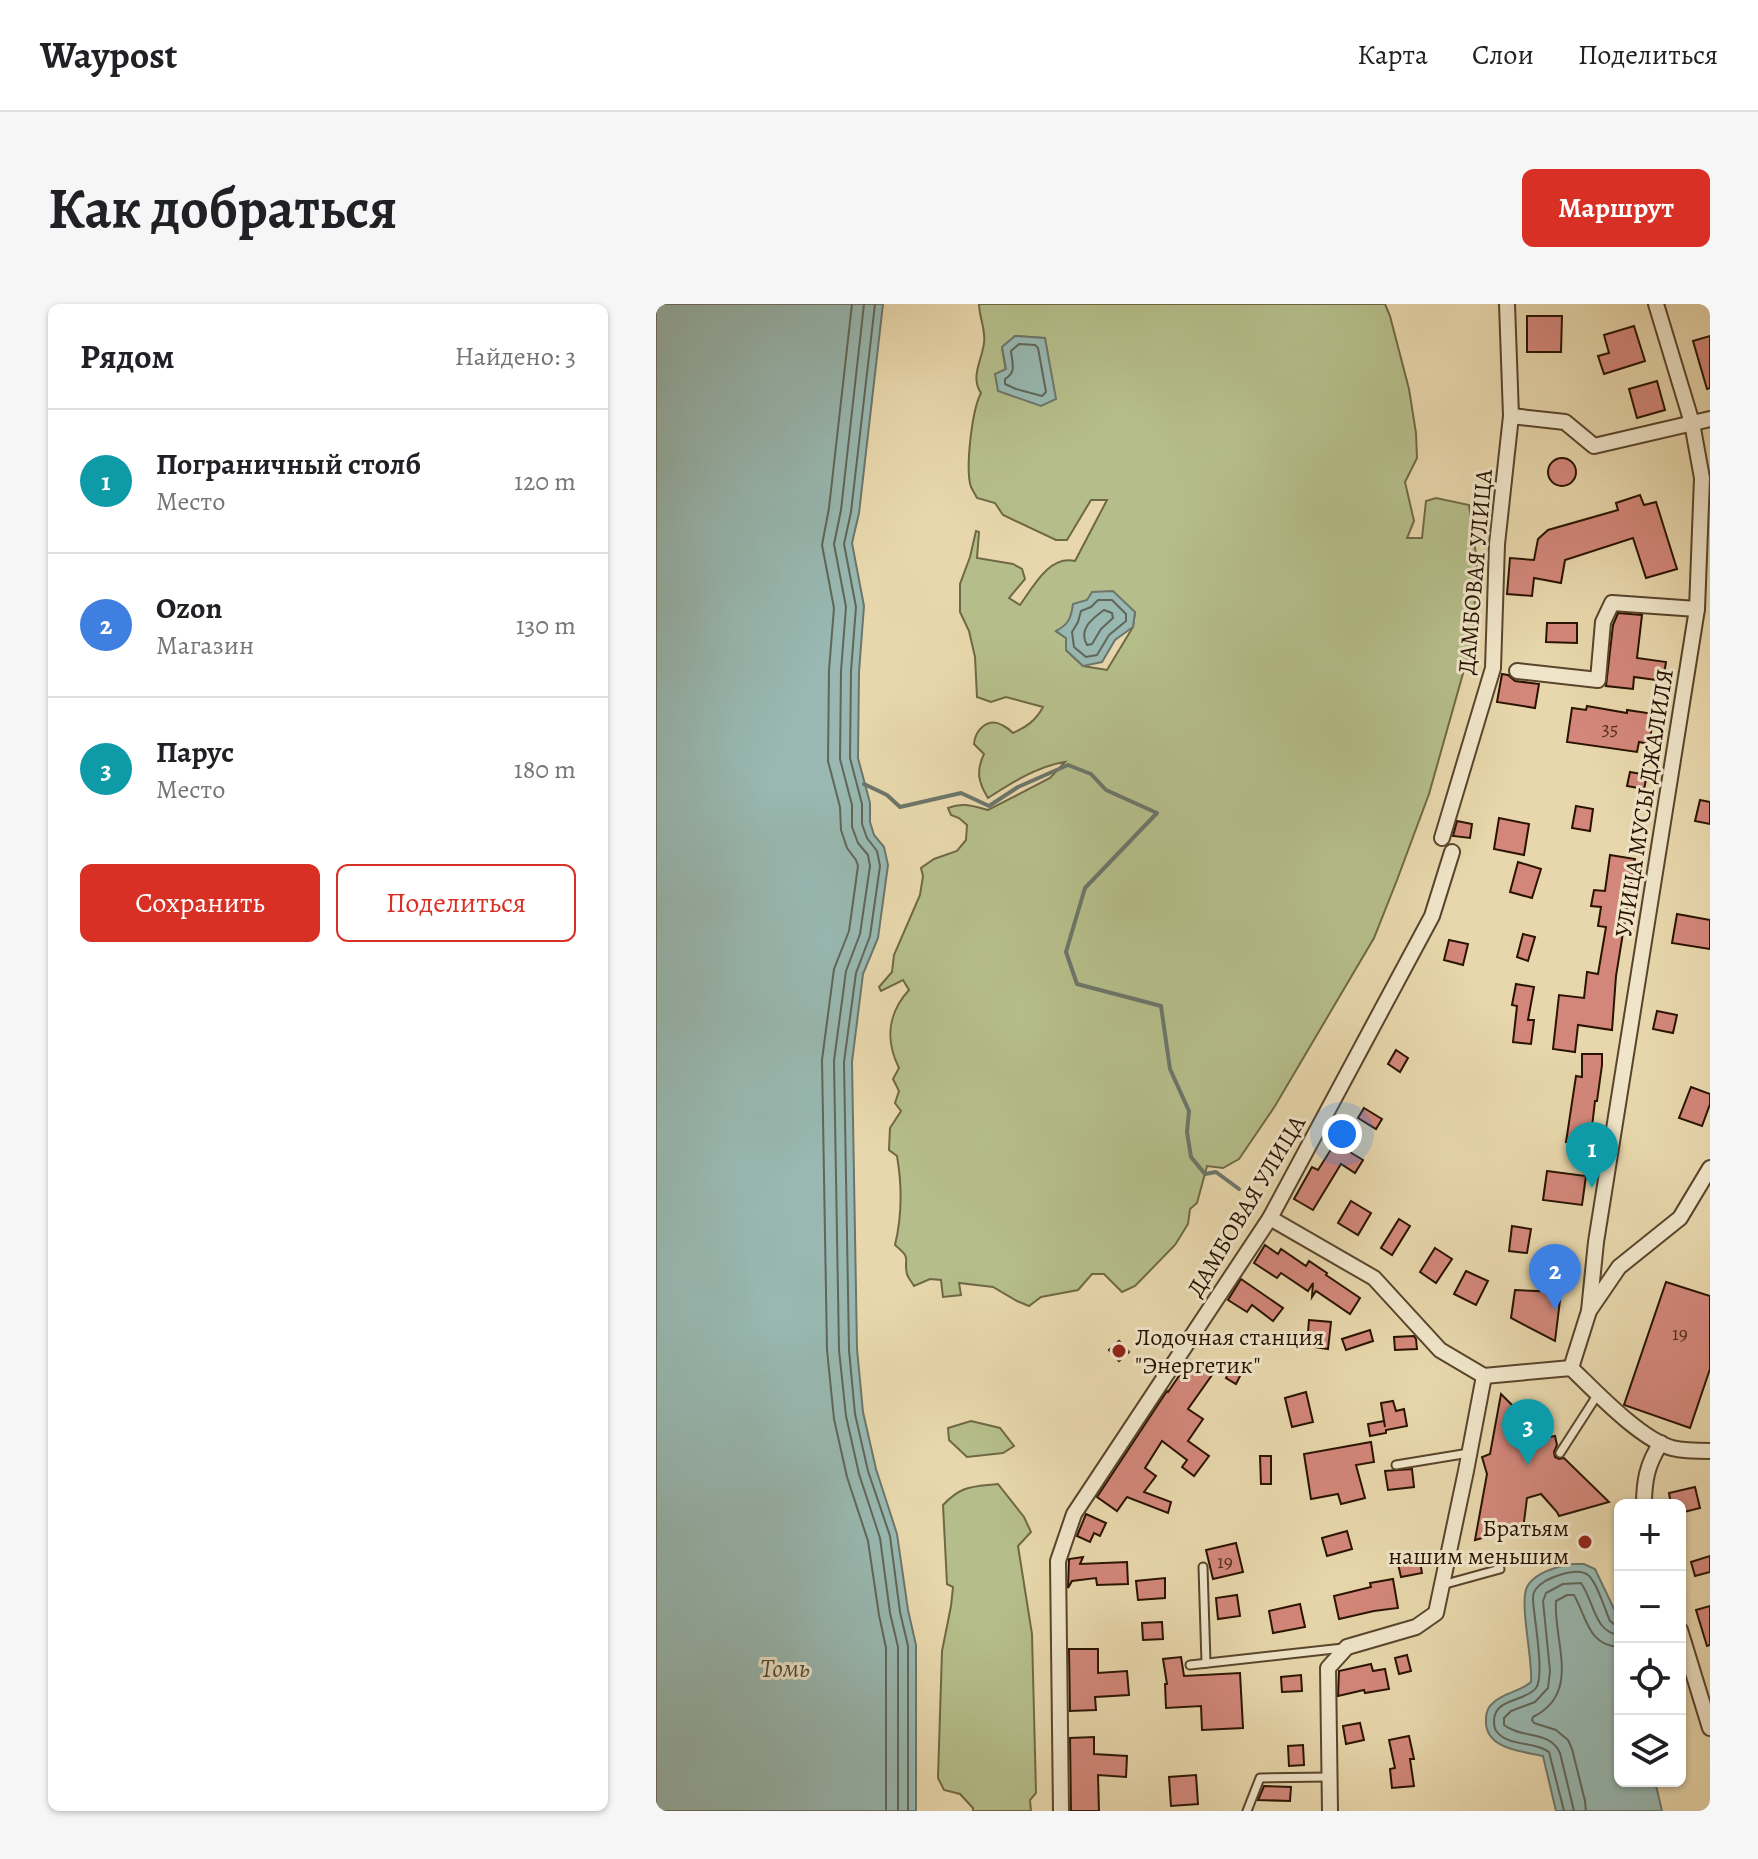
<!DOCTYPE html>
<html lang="ru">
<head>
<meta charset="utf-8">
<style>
  :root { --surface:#fff; --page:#f6f6f6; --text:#202124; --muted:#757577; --line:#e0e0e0; --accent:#d93025 }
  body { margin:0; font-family:Alegreya,serif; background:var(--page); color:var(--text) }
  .controls { position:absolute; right:24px; bottom:24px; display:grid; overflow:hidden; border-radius:12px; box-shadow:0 2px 6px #0004 }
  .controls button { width:72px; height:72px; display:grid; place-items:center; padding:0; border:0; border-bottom:2px solid var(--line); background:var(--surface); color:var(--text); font:40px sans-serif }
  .you { position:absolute; left:686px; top:830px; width:28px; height:28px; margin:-20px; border:6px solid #fff; border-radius:50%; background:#1a73e8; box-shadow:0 0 0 12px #1a73e833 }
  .badge { display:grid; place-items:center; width:52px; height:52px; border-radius:50%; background:var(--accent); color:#fff; font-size:26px; font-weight:700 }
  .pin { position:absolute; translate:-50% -66px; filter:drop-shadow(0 2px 4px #0008) }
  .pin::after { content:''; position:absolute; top:42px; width:28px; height:24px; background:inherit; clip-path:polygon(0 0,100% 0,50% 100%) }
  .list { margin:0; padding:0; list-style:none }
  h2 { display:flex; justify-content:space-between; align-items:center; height:104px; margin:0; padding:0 32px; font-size:34px }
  h2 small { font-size:26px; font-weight:400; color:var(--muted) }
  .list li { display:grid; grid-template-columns:52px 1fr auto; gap:24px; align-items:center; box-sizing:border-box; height:144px; padding:0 32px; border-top:2px solid var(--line) }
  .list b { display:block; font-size:30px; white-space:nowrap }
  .list p { margin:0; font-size:26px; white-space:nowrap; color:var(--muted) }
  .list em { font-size:26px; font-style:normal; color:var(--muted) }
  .actions { display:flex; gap:16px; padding:24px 32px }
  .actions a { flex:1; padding:18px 0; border:2px solid var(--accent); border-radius:12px; text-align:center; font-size:28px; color:var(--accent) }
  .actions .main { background:var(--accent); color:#fff }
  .icon { flex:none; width:44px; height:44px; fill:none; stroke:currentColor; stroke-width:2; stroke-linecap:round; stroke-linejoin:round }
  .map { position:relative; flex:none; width:1054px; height:1507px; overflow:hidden; border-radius:12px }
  header { display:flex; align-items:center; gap:48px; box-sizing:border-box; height:112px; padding:0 40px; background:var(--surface); border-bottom:2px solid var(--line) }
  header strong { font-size:38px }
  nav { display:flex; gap:44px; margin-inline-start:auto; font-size:28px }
  .intro { display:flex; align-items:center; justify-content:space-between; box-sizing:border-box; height:192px; padding:0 48px }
  h1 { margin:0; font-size:56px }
  .button { padding:20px 36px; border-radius:12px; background:var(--accent); color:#fff; font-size:28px; font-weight:700 }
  main { display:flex; gap:48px; padding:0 48px }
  aside { flex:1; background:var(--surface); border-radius:12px; box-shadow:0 2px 6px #0004 }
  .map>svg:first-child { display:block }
  .green { fill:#b5be8a; stroke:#6f6845; stroke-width:2; fill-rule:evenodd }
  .water { fill:#98b8b1; stroke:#6c766a; stroke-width:2 }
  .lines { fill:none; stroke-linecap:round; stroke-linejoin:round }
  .shore { stroke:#606658; stroke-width:2 }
  .stream { stroke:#6c766a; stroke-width:4 }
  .building { fill:#d3877a; stroke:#291300; stroke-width:2 }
  .service-casing { stroke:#59442b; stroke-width:11 }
  .minor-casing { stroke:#59442b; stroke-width:18 }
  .service { stroke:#f0e5c9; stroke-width:7 }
  .minor { stroke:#f0e5c9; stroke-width:14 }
  .poi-dot { fill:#8f2418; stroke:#f0e5c9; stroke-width:3 }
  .labels { text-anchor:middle; stroke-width:6; stroke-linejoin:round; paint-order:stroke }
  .number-label { font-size:20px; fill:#54301e }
  .street-label { font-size:24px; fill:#291300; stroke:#f0e5c9 }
  .poi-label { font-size:24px; fill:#291300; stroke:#f0e5c9; text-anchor:start }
  .water-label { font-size:26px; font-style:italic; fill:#504d3e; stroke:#f0e5c9 }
</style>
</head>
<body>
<header>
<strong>Waypost</strong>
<nav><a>Карта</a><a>Слои</a><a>Поделиться</a></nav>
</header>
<div class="intro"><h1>Как добраться</h1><a class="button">Маршрут</a></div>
<main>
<aside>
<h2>Рядом<small>Найдено: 3</small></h2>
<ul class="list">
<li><span class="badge" style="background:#0f9aa8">1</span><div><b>Пограничный столб</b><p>Место</p></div><em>120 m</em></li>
<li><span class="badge" style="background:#3f7fe0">2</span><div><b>Ozon</b><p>Магазин</p></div><em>130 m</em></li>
<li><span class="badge" style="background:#0f9aa8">3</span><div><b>Парус</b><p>Место</p></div><em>180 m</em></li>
</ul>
<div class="actions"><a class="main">Сохранить</a><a>Поделиться</a></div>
</aside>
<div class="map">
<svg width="1054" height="1507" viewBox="0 0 1054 1507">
  <rect width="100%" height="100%" fill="#e8d7ac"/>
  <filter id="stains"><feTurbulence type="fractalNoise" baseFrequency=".0025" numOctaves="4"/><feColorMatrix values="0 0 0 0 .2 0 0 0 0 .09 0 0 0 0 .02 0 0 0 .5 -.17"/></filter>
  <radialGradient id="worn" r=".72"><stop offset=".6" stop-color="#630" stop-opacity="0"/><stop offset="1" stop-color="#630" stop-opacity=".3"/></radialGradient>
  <g class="green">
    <path d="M 323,0 L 729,0 L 734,12 L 753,85 L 760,129 L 761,154 L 749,178 L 758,217 L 751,234 L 766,234 L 770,197 L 780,194 L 813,201 L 821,257 L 817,334 L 773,490 L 741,576 L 718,634 L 619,802 L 583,855 L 567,864 L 551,862 L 541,899 L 534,905 L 532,920 L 519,941 L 479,982 L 466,988 L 448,970 L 436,970 L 422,986 L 385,993 L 373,1002 L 361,997 L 337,983 L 303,979 L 305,991 L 287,993 L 285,976 L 274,975 L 258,982 C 256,978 252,974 251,970 C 247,953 257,956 239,941 C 246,912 246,881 241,852 L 233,846 L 234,824 L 245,807 L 239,799 L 243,787 L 237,775 L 243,764 C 229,736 232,709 253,686 L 247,676 L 225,687 L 223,683 L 236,668 L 238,651 L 264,591 L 267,572 L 265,564 L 278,555 L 301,547 L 310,536 L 311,521 L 303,514 L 295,511 L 292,504 C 307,498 317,502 332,506 L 394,474 L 409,458 C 382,462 355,479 332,494 C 322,478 320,467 328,450 L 318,440 C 319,426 332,413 346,421 C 350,423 354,426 357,429 C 371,423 380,416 387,403 L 350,393 L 335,398 L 321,393 L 319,353 L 313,327 L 304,308 L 304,280 L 314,253 L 320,227 L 323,228 L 321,254 L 357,260 L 366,265 L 369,275 L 353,294 L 364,301 C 377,283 393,251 419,257 L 451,196 L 435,196 L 411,236 L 400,236 L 347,211 L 339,199 L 321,194 C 319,190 317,187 315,183 C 309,165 316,106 325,89 C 314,73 326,56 328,39 C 330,26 323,13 323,0 ZM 359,32 L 388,34 L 342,87 L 350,66 L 346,44 ZM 431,296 L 479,308 L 477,323 L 451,366 L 427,362 L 410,346 L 410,334 L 401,328 L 411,321 Z"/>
    <polygon points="315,1117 344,1124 358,1142 347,1149 311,1153 293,1136 292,1124"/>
    <path d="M 342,1180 L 368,1213 L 375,1228 L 362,1242 L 376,1330 L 380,1489 L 374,1496 L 375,1507 L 317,1507 L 317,1504 L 304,1490 L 288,1486 L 282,1474 L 286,1347 L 295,1302 L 297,1283 L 291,1280 L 287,1201 C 306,1181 316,1183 342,1180 Z"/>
  </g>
  <g class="water">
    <polygon points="0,0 227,0 203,209 196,239 208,302 203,368 202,454 214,499 214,518 218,531 228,543 232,561 222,634 207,670 196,758 201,1045 207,1108 220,1165 241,1230 252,1306 260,1341 260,1507 0,1507"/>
    <polygon points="359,32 389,34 400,95 385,102 342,87 339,70 350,65 346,43"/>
    <path d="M 457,287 L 479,308 L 477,323 L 459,336 L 446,358 L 427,362 L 410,346 L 410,334 L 400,327 C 413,320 415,314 417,300 L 431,296 L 436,288 Z"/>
    <path d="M 914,1260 L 928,1260 L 939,1265 L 960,1309 L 964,1327 L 964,1477 L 999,1477 L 1006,1507 L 900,1507 L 887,1452 C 865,1447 828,1445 830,1415 C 830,1409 832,1403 837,1399 C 848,1388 864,1388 875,1378 C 877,1355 863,1299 871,1283 C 878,1269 900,1263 914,1260 Z"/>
  </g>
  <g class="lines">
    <g class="shore">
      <polyline points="196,0 173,204 166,241 178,304 173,366 172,457 184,503 185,526 191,544 200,556 202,562 193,627 178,665 166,756 171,1046 178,1115 191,1173 212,1237 223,1311 230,1344 230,1507"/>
      <polyline points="208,0 185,206 178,240 190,303 185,367 184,455 196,501 196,523 202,539 212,551 214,562 204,630 190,667 178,757 183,1046 190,1112 203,1170 224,1234 234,1309 242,1343 242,1507"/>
      <polyline points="219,0 195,208 188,240 200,303 195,367 194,454 206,500 206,520 211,534 221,547 224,562 214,632 200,669 188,758 193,1046 199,1110 212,1167 234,1232 244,1308 252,1342 252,1507"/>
      <path d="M 363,40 L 379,41 L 382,44 L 390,88 L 386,92 L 360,85 L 349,80 L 349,75 C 361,68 356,59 355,47 Z"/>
      <polygon points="442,296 456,296 470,310 470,317 453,331 441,351 430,353 418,343 416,328 422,318 425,307 435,303"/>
      <path d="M 448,306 L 456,309 L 457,314 L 445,325 L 436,340 L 431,341 C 422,325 436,315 448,306 Z"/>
      <path d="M 908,1507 L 893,1448 C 879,1437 853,1443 841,1428 C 839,1426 838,1420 838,1417 C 838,1394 869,1398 880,1384 C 889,1372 878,1314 877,1296 C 877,1291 877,1289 880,1285 C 888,1274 921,1262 932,1271 C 941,1278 949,1306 954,1317 L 958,1320 L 964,1321"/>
      <path d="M 918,1507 L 904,1449 C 894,1426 866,1435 848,1421 L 848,1414 L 855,1407 L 879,1398 L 892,1384 L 894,1367 L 887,1297 L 890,1289 L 907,1280 L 925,1279 C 938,1297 938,1329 964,1331"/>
      <path d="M 930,1507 L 929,1497 L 916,1445 L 912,1436 L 900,1426 L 878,1419 L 876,1416 L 877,1413 C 926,1389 897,1337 900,1297 L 911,1291 L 918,1291 C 931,1314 932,1342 964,1343"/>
    </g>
    <polyline class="stream" points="208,480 231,491 244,503 305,489 333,502 362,483 412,461 435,470 450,486 501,509 429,584 410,648 421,680 505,702 514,765 533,807 531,828 535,853 549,870 560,868 583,885"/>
  </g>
  <g class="building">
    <polygon points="871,12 906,12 905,48 871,48"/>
    <polygon points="978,22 989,57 948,70 942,52 953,49 948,31"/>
    <polygon points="1054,32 1054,84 1051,85 1037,37"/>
    <polygon points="1001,77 1009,106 981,114 973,85"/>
    <circle cx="906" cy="168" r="14"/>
    <polygon points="984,191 988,201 1000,198 1021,265 990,274 977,234 909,256 905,279 878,274 876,292 851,290 854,254 878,256 882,235 892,226 962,206 960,199"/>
    <polygon points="962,309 986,311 981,354 1010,358 1007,377 978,373 977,385 950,382 957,321"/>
    <polygon points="891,319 921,319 921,339 890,338"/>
    <polygon points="846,370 852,371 859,377 883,380 879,404 841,398"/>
    <polygon points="931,402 971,409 971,406 998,410 993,440 983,438 981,448 911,438 916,404 930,406"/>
    <polygon points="974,468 991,471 988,485 971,482"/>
    <polygon points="1044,496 1054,498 1054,520 1039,517"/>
    <polygon points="920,502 937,505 934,527 916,524"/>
    <polygon points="843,514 873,520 868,551 838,545"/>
    <polygon points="801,517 816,520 814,534 797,532"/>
    <polygon points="954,551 979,555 960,672 956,726 922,721 919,748 897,745 903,691 928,694 931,668 942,670 950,623 942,622 945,603 935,602 938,586 949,587"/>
    <polygon points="862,558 885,565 876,594 854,588"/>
    <polygon points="1021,610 1054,616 1054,645 1016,639"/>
    <polygon points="867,630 879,633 872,657 861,653"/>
    <polygon points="793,636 812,640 807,661 788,656"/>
    <polygon points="860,680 878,683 872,716 878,716 875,740 857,738 861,702 856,701"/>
    <polygon points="1001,707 1021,711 1017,729 997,725"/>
    <polygon points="740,746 752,754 744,768 732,760"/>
    <polygon points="926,750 946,750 946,761 941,797 939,797 934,840 910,838 920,772 926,773"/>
    <polygon points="1035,783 1054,790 1054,800 1046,822 1023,814"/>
    <polygon points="708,804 726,815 720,825 702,814"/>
    <polygon points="679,839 707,856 699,869 685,860 657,906 638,895 656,863 662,866"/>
    <polygon points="891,867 930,872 926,901 887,896"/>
    <polygon points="695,897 715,909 702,931 682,919"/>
    <polygon points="743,915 754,922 736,951 725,944"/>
    <polygon points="856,922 875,925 871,949 853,947"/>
    <polygon points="609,941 622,950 625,945 650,962 653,957 671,969 670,971 704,994 694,1010 660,987 656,993 657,979 652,987 625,969 621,974 598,959"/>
    <polygon points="779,944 796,955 780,979 764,968"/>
    <polygon points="894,948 915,950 914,967 893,965"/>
    <polygon points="810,967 832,977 820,1001 798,990"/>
    <polygon points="585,975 627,1004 617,1017 596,1001 591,1008 572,996"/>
    <polygon points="1010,978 1054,992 1054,1065 1034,1124 968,1101"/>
    <polygon points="859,986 905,988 899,1037 855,1014"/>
    <polygon points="653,1016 675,1018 672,1045 651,1042"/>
    <polygon points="714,1026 717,1037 690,1046 686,1035"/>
    <polygon points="758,1032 760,1035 761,1045 739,1046 738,1033"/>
    <polygon points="463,1037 473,1048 463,1057 453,1046"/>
    <polygon points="534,1056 556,1071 532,1105 547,1115 532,1137 553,1152 538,1172 526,1163 531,1156 506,1137 489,1164 500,1172 488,1188 515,1198 512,1209 471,1193 461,1207 441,1193 511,1087 512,1088"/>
    <polygon points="578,1057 589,1062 580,1080 570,1074"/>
    <polygon points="650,1088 657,1118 636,1123 629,1094"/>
    <polygon points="845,1090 889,1134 899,1132 901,1141 898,1148 899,1153 903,1155 908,1154 953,1198 903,1212 901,1208 885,1190 871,1194 868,1218 869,1222 819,1236 831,1170 826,1153 834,1150"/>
    <polygon points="737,1097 740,1107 748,1105 751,1122 730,1126 730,1129 714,1132 712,1120 728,1117 729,1123 725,1099"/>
    <polygon points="715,1138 718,1158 700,1161 709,1194 685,1200 682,1190 655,1195 648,1150"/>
    <polygon points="604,1152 615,1152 615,1180 605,1180"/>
    <polygon points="756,1165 758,1183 732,1186 729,1167"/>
    <polygon points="1039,1183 1044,1204 1024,1209 1024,1201 1015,1201 1013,1189"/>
    <polygon points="430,1210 450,1219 444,1232 438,1229 434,1238 421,1232"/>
    <polygon points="691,1227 696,1245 671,1252 666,1234"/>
    <polygon points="580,1239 587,1268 557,1275 550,1246"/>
    <polygon points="762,1247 766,1269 745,1273 740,1251"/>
    <polygon points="1054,1252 1054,1268 1039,1272 1035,1258"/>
    <polygon points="427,1253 424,1260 471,1258 472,1280 441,1281 440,1274 416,1277 412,1284 413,1255"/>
    <polygon points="509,1274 509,1294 482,1296 480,1277"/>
    <polygon points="737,1275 742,1304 718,1307 683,1315 678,1292 715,1283 714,1279"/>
    <polygon points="581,1291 584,1312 562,1315 560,1294"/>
    <polygon points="644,1300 649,1323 617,1329 613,1307"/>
    <polygon points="1054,1302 1054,1341 1051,1342 1040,1306"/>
    <polygon points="506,1318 507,1335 487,1336 486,1319"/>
    <polygon points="413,1345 442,1345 442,1369 471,1367 473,1391 439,1393 440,1406 414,1407"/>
    <polygon points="751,1351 755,1367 743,1370 739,1354"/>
    <polygon points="525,1353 528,1372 584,1369 587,1424 546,1426 545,1402 510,1404 509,1380 511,1380 507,1355"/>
    <polygon points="715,1360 717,1367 729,1365 733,1385 709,1389 708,1386 682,1392 683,1367"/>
    <polygon points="645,1371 646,1387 626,1388 625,1373"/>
    <polygon points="704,1419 708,1436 690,1440 687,1422"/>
    <polygon points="753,1432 758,1455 754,1455 758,1482 736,1484 734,1465 739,1464 733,1436"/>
    <polygon points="438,1433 438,1450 471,1452 470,1473 442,1471 443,1507 415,1507 414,1434"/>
    <polygon points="647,1441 648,1461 633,1462 632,1442"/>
    <polygon points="540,1471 542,1500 515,1502 513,1473"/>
    <polygon points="608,1482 635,1483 634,1497 602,1496"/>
  </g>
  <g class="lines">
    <defs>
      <g id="service">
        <polyline points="904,1149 942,1090"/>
        <polyline points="740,1161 813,1149"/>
        <polyline points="547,1263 550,1359"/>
        <polyline points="786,1281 844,1265"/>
        <polyline points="534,1361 687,1344"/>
        <polyline points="591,1507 604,1474 673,1473"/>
      </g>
      <g id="minor">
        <polyline points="855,112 909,118 938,142 1054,115"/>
        <polyline points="861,367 942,376 947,318 956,299 1041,305"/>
        <polyline points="786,534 837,364 841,240 855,112 851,0"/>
        <path d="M 614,914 L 718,974 L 784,1046 L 828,1072 L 915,1064 C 940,1088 984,1135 1016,1144 C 1028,1147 1041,1147 1054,1147"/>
        <polyline points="933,1007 940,938 1041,305 1046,174 1036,119 1000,0"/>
        <polyline points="915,1064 933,1007 963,963 1024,914 1054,864"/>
        <path d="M 988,1201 C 988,1177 991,1160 1005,1139"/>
        <polyline points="1024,1326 1054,1424"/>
        <polyline points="405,1507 402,1257 418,1210 614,914 776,612 796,548"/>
        <polyline points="674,1507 672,1364 691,1343 760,1323 780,1309 810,1167 828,1072"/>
      </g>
    </defs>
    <use href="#service" class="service-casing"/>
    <use href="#minor" class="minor-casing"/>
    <use href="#service" class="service"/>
    <use href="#minor" class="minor"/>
  </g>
  <g class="poi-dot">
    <circle cx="463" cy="1047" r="8"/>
    <circle cx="929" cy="1238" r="8"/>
  </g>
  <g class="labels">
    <g class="number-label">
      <text x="954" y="431">35</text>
      <text x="1024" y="1036">19</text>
      <text x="569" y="1264">19</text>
    </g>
    <g class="street-label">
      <text transform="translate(819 268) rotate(-85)" y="8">ДАМБОВАЯ УЛИЦА</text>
      <text transform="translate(988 499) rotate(-81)" y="8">УЛИЦА МУСЫ ДЖАЛИЛЯ</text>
      <text transform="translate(590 902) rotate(-59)" y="8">ДАМБОВАЯ УЛИЦА</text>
    </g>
    <g class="poi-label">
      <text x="479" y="1041">Лодочная станция<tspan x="479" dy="28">"Энергетик"</tspan></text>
      <text x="913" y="1232" text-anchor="end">Братьям<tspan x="913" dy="28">нашим меньшим</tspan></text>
    </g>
    <g class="water-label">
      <text x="129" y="1373">Томь</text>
    </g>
  </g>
  <rect width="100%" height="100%" filter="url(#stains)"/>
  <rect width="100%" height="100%" fill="url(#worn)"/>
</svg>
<div class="controls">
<button>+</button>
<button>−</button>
<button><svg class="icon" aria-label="locate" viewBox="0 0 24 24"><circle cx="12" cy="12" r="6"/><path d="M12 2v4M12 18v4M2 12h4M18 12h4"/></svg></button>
<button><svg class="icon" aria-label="layers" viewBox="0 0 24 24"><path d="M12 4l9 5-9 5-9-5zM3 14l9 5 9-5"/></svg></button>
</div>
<div class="you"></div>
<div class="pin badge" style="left:936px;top:884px;background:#0f9aa8">1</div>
<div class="pin badge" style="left:899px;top:1006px;background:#3f7fe0">2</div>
<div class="pin badge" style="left:872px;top:1161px;background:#0f9aa8">3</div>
</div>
</main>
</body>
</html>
